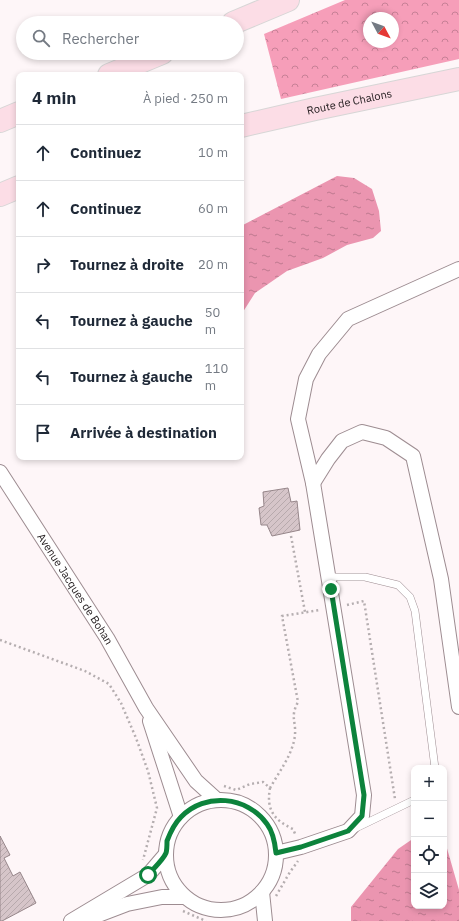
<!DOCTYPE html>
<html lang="fr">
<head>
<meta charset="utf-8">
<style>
  :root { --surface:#fff; --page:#f6f6f7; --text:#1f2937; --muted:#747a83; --line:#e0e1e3 }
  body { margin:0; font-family:"IBM Plex Sans",sans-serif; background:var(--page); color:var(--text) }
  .controls { position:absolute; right:12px; bottom:12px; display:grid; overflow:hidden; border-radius:8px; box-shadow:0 2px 6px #0003 }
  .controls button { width:36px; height:36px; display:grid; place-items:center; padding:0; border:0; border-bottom:1px solid var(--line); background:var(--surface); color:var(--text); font:20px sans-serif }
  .compass { position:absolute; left:363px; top:12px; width:36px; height:36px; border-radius:50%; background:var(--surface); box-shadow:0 2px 6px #0003; rotate:131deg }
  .stop { position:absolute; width:12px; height:12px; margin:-9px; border:3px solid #0c833c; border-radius:50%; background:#fff }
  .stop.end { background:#0c833c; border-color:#fff; box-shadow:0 1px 4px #0008 }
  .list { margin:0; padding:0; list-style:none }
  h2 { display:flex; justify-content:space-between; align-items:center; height:52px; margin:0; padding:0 16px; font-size:17px }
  h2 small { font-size:13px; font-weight:400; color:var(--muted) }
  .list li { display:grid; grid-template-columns:26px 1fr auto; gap:12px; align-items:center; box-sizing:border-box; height:56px; padding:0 16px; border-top:1px solid var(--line) }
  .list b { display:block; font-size:15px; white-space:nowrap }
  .list em { font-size:13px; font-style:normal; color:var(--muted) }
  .icon { flex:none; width:22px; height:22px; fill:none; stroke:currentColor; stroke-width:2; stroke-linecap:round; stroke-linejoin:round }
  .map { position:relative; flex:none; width:459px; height:921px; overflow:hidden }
  .search { position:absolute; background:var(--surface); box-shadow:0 2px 6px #0003; left:16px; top:16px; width:228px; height:44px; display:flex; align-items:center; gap:10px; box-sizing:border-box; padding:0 14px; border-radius:22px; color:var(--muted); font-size:15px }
  .panel { position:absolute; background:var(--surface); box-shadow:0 2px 6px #0003; left:16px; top:72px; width:228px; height:388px; border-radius:8px }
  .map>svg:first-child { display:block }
  .forest { fill:url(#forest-crowns); fill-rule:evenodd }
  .water { fill:url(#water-ripples) }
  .building { fill:url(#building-hatch); stroke:#96868a }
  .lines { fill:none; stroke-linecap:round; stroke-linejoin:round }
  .service-casing { stroke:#9d8c91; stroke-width:8 }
  .minor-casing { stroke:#9d8c91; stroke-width:16 }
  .primary-casing { stroke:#d7d6d6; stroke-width:24 }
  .path { stroke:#b5aeb0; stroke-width:2.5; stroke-dasharray:2 3; stroke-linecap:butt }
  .service { stroke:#fff; stroke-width:7 }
  .minor { stroke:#fff; stroke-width:14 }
  .primary { stroke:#fcdde6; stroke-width:22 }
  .route { stroke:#0c833c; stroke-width:5 }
  .labels { text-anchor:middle; stroke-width:3; stroke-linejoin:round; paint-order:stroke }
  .street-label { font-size:11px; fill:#211b1d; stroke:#fff }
</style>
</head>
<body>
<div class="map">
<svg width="459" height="921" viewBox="0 0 459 921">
  <defs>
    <pattern id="forest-crowns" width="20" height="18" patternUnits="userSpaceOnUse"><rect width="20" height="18" fill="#f69eb9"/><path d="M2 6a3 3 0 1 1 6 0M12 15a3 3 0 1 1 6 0" fill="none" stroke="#c78096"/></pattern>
    <pattern id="water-ripples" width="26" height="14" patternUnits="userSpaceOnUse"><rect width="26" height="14" fill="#eb95b0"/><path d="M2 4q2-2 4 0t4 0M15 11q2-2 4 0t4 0" fill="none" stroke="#be798f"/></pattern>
    <pattern id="building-hatch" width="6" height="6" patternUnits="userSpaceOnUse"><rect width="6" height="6" fill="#d6c5c9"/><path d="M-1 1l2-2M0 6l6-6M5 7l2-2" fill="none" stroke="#b7a9ac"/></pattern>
  </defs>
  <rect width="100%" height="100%" fill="#fef6f8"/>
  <path class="forest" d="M 345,0 L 459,0 L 459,59 L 281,99 L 264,34 ZM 369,18 L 393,18 L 393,42 L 369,42 Z"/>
  <g class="water">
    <polygon points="337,176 354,178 372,189 379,211 381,231 373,238 347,245 323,258 287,271 255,293 241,315 241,226"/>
    <polygon points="414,838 414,906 444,906 444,838 459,890 459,921 351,921 351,907 398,849"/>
  </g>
  <g class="building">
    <polygon points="288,488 291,502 297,501 300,530 272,536 267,525 261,525 259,508 264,506 263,492"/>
    <polygon points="0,836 10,855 4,858 13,876 20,872 36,903 2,921 0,921"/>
  </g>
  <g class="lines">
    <defs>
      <g id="service">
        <polyline points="329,577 365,577 398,585 410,597 415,611 435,768"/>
        <polyline points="356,828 414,800"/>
      </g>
      <g id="minor">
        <path id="s1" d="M 0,472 L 107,638 L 146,708 L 196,781 L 217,800"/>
        <polyline points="313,483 328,459 342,441 362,432 386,438 413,456 441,579 459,707"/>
        <polyline points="150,721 181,817"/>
        <circle cx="221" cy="855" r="55"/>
        <polyline points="276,853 301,847 348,831 362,816 364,795 313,483 298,419 306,379 319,354 348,319 459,269"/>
        <polyline points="262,892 265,921"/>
        <polyline points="85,920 127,904 162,897 184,897"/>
        <polyline points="71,921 148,875 166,854"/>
      </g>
      <g id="primary">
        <polyline points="233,23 288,0"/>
        <polyline points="109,75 162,53"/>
        <polyline points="0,121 19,113"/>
        <path id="s2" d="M 241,126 L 315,109 L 459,79"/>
        <polyline points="0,195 19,187"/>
      </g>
    </defs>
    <use href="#service" class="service-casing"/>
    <use href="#minor" class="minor-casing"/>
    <use href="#primary" class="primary-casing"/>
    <g class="path">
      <polyline points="291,536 305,612"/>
      <polyline points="347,605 364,601 395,799"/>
      <polyline points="0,640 85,671 109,684 121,703 136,738 148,771 157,808 143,860"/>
      <path d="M 224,786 L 236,790 L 250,784 L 263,782 L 270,788 C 266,810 274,820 293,829 L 296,836"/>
      <path d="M 270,788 C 279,772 293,754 295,735 C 296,720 290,717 298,702 L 282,616 L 320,610"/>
      <polyline points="276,896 290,872 298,861"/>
      <polyline points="183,911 206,921"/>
    </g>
    <use href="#service" class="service"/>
    <use href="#minor" class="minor"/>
    <use href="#primary" class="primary"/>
  </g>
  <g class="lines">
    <path class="route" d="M 148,875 C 153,869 163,860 166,853 C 167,850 167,845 167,841 C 170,833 175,823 181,817 C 205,792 247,796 267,824 C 273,832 275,843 276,853 L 301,847 L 348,831 L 362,816 L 364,795 L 331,589"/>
  </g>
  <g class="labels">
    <g class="street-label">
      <text dy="4" stroke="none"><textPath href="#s2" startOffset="111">Route de Chalons</textPath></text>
      <text dy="4" stroke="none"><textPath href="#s1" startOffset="139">Avenue Jacques de Bohan</textPath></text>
    </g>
  </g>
</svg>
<div class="controls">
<button>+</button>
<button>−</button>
<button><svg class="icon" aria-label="locate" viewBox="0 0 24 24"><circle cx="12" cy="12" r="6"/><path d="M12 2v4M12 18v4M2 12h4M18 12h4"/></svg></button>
<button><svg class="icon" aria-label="layers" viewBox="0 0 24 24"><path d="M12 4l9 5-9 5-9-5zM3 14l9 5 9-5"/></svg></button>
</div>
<svg class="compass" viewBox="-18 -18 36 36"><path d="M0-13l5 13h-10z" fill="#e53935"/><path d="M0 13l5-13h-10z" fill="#747a83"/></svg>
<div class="stop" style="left:148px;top:875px"></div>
<div class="stop end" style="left:331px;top:589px"></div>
<div class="search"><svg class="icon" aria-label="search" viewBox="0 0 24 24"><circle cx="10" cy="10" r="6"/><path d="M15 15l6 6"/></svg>Rechercher</div>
<section class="panel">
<h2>4 min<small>À pied · 250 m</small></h2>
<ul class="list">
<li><svg class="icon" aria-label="ahead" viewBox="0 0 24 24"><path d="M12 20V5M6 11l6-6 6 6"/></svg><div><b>Continuez</b></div><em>10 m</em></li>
<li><svg class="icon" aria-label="ahead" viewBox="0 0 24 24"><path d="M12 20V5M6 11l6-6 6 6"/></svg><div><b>Continuez</b></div><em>60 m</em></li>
<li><svg class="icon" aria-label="right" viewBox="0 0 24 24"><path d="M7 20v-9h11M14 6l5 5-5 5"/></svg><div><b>Tournez à droite</b></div><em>20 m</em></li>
<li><svg class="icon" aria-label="left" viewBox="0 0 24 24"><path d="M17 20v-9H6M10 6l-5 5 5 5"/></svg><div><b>Tournez à gauche</b></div><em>50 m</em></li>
<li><svg class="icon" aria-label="left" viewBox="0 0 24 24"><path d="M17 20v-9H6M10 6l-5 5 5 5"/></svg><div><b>Tournez à gauche</b></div><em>110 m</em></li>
<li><svg class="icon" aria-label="arrive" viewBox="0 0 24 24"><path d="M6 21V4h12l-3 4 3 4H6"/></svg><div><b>Arrivée à destination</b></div></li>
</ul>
</section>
</div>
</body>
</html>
